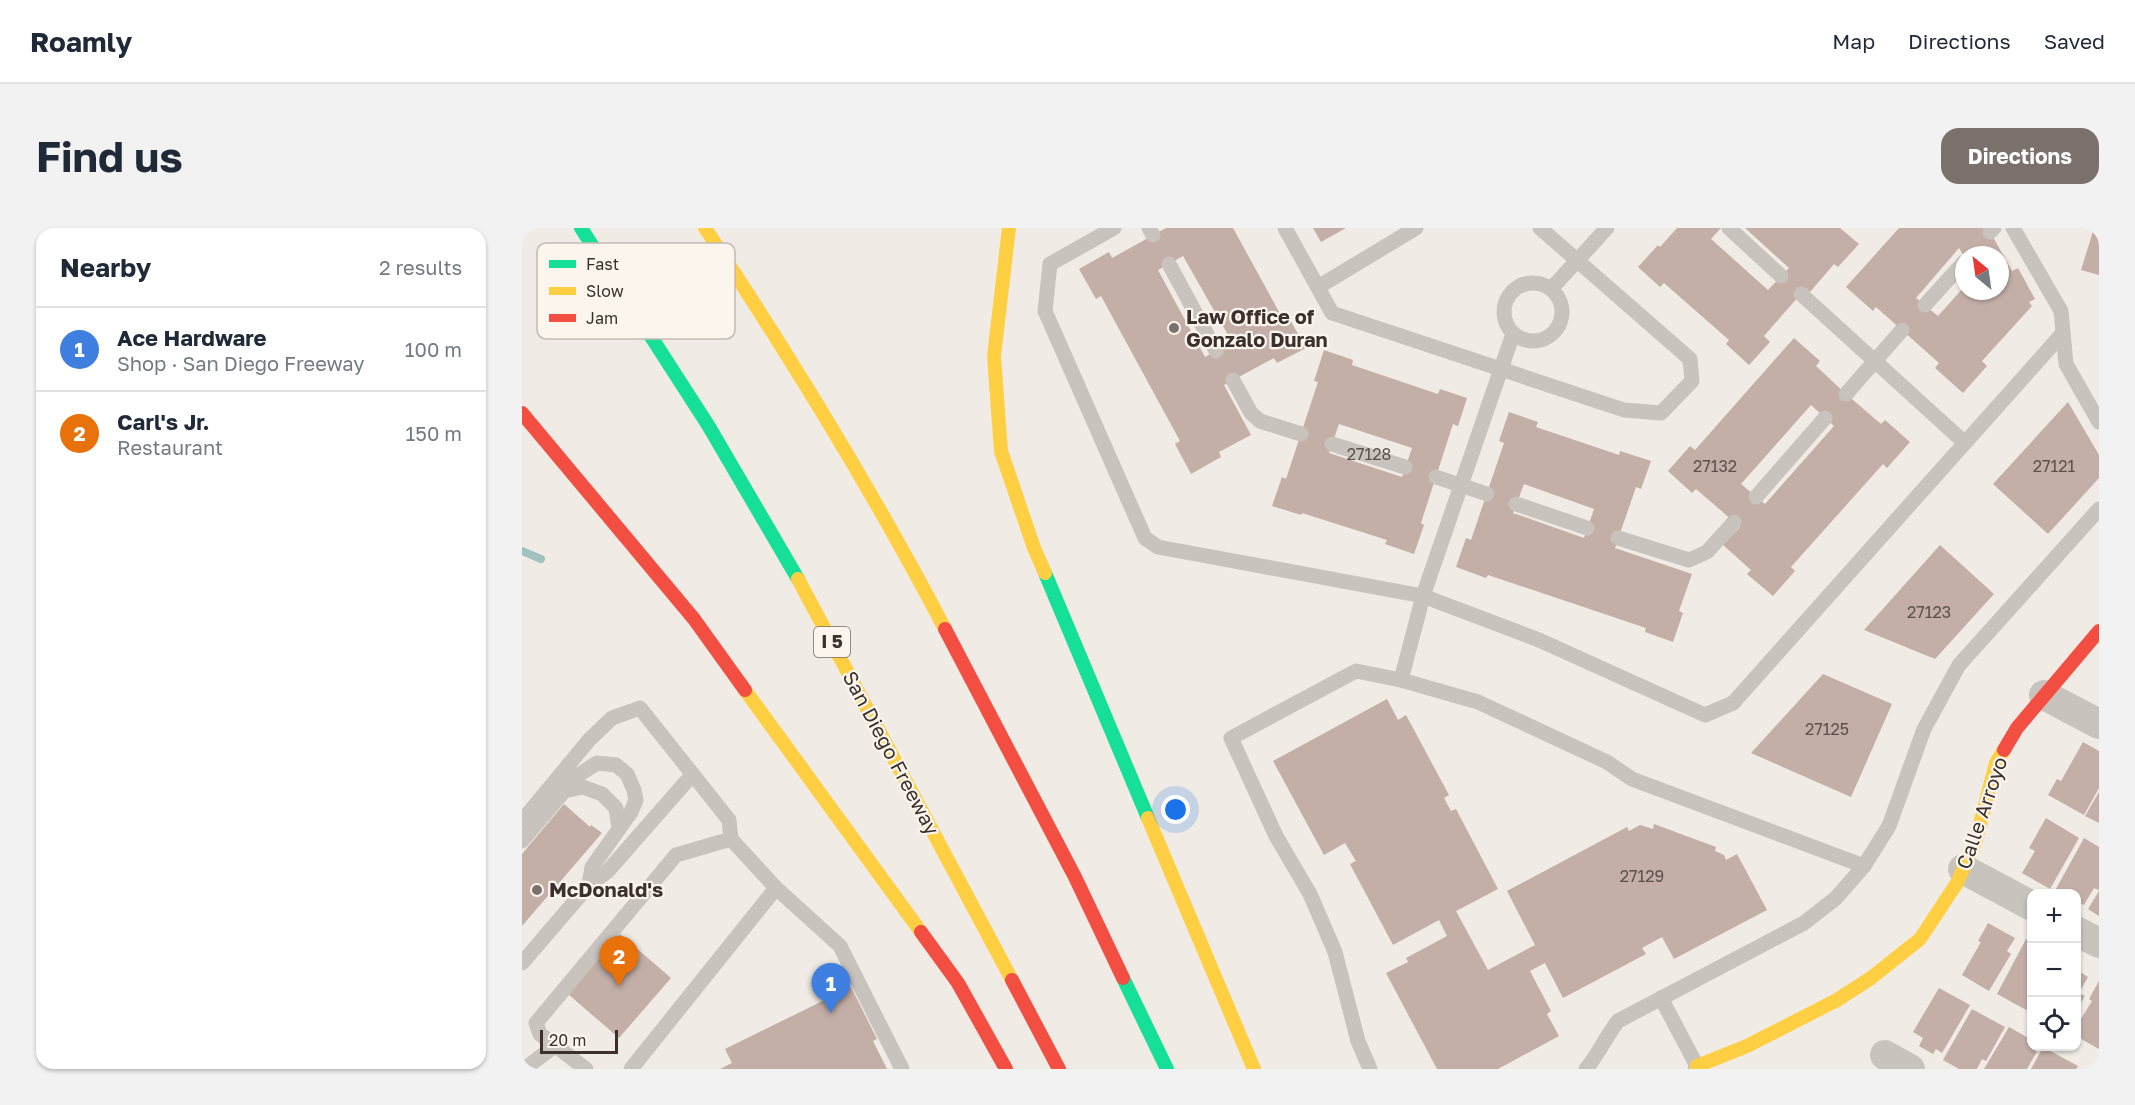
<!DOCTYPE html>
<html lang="en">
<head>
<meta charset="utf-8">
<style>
  :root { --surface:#fff; --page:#f2f2f3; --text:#1f2937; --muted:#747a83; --line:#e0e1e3; --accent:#7a716c }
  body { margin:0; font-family:"Golos Text",sans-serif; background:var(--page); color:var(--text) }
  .controls { position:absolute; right:18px; bottom:18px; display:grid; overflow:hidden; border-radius:12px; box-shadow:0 2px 4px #0004 }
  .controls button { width:54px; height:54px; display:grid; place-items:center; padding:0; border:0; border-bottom:2px solid var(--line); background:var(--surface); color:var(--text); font:30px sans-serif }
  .compass { position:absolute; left:1433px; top:18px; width:54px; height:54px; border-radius:50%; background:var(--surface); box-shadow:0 2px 4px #0004; rotate:331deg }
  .scale { position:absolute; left:18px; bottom:15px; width:78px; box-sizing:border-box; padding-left:6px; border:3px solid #3b302b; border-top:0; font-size:16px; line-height:21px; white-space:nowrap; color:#3b302b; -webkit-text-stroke:4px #fbf5ee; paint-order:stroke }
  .you { position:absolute; left:654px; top:582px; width:21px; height:21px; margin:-15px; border:4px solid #fff; border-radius:50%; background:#1a73e8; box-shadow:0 0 0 9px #1a73e833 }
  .badge { display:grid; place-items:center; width:39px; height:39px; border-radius:50%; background:var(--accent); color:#fff; font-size:20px; font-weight:700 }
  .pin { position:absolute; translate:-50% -50px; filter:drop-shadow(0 2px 3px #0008) }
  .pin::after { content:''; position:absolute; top:32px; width:21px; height:18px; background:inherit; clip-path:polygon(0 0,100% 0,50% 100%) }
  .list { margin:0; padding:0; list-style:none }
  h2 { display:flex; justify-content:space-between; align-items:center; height:78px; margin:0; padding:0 24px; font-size:26px }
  h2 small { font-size:20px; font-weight:400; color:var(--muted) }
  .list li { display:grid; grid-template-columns:39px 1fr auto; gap:18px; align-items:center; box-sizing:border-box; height:84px; padding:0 24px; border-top:2px solid var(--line) }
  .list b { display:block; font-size:22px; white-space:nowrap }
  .list p { margin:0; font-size:20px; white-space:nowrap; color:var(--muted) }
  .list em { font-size:20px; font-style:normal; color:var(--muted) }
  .icon { flex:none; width:33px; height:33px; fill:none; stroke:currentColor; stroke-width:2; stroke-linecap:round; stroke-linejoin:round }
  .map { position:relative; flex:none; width:1577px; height:841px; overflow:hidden; border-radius:18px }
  header { display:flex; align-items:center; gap:36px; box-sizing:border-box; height:84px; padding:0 30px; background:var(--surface); border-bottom:2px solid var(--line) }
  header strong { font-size:28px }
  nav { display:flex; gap:33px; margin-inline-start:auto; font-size:21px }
  .intro { display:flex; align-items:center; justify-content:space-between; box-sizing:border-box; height:144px; padding:0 36px }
  h1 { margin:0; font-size:42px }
  .button { padding:15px 27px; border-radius:18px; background:var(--accent); color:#fff; font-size:21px; font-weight:700 }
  main { display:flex; gap:36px; padding:0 36px }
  aside { flex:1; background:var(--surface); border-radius:18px; box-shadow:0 2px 4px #0004 }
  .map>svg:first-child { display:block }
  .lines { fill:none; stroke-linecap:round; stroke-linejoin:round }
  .stream { stroke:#a1c2c1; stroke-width:8 }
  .building { fill:#c3afa7; fill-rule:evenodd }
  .lane { stroke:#c9c3be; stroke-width:15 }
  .street { stroke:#c9c3be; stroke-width:30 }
  .fast { stroke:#16e098; stroke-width:14 }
  .slow { stroke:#ffcf43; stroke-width:14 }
  .jam { stroke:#f24e42; stroke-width:14 }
  .poi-dot { fill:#7a716c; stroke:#fbf5ee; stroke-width:2 }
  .labels { text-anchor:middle; stroke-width:4.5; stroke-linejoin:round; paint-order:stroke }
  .number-label { font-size:16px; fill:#5d504a }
  .shield { fill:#fbf5ee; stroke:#756b66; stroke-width:1.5 }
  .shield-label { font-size:18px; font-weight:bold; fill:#3b302b }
  .poi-label { font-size:20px; font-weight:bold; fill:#3b302b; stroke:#fbf5ee; text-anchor:start }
  .street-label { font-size:20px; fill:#3b302b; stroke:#fbf5ee }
  .key { fill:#fbf5ee; stroke:#c1bab4; stroke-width:1.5 }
  .key-label { font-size:16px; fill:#3b302b }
</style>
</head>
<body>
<header>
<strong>Roamly</strong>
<nav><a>Map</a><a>Directions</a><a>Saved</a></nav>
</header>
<div class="intro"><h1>Find us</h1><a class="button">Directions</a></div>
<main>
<aside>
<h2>Nearby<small>2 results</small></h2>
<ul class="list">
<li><span class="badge" style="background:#3f7fe0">1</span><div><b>Ace Hardware</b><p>Shop · San Diego Freeway</p></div><em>100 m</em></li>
<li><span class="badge" style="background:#e8710a">2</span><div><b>Carl's Jr.</b><p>Restaurant</p></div><em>150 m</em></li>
</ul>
</aside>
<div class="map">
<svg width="1577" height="841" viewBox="0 0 1577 841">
  <rect width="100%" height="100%" fill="#f0ebe5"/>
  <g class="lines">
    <polyline class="stream" points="0,323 19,331"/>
  </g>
  <g class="building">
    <path d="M 644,0 L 711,0 L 762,93 L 767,90 L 784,120 L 755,135 L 752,130 L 702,157 L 729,207 L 697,224 L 699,229 L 669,246 L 653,216 L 658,213 L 579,68 L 574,71 L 557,41 L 587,24 L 590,30 ZM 661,28 L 710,114 L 683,129 L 636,42 Z"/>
    <polygon points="791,0 824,0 799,14"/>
    <polygon points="1155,0 1199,0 1189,11 1246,62 1267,40 1223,0 1318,0 1337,16 1316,39 1312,36 1288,64 1284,60 1242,108 1248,114 1227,137 1204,116 1207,112 1142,55 1138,59 1116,39 1136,17 1138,19"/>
    <path d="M 1377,0 L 1466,0 L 1490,43 L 1496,40 L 1513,71 L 1507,74 L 1510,78 L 1460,133 L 1465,138 L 1441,165 L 1413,140 L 1417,135 L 1354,79 L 1351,83 L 1324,59 ZM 1437,20 L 1441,27 L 1478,27 L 1478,63 L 1442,63 L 1442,59 L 1416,88 L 1394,70 Z"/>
    <polygon points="1572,0 1577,0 1577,47 1559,42"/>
    <path d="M 1272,110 L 1298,133 L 1294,138 L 1324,166 L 1359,196 L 1363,192 L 1388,214 L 1365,240 L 1361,236 L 1269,339 L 1273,343 L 1251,368 L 1225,346 L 1229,342 L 1201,317 L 1218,299 L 1174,261 L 1170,265 L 1146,243 L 1168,218 L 1173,222 ZM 1289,177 L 1312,198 L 1243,276 L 1219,256 Z"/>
    <path d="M 802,122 L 831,132 L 830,137 L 916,166 L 918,161 L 945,170 L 936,198 L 931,196 L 899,295 L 902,297 L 892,326 L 863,316 L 865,312 L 780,285 L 779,287 L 750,278 L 760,249 L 764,251 L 796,154 L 792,153 ZM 817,196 L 890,220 L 880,249 L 807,225 Z"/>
    <polygon points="1546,174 1577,227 1577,250 1526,306 1471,256"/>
    <path d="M 987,184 L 1016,194 L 1014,199 L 1097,227 L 1098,223 L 1129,233 L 1119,261 L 1114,259 L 1093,320 L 1170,346 L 1157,383 L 1161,385 L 1151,414 L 1123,404 L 1124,400 L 966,347 L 964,350 L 934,339 L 944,310 L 949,312 L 982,215 L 977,213 ZM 1002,256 L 1072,281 L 1062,310 L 991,285 Z"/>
    <polygon points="1418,317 1472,366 1413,431 1342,402"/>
    <polygon points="1301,446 1370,476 1329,569 1229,525"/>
    <polygon points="865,471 876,492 884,487 927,567 922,570 929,583 934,581 976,661 934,683 966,742 1013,717 985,663 1105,599 1107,603 1118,597 1131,601 1132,596 1194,619 1193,623 1202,627 1204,632 1215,626 1245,682 1152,731 1140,709 1120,720 1124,726 1041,770 1023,735 1008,743 1029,783 1025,786 1037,808 976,841 915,841 864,745 886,734 884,730 925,708 917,692 871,717 828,636 834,633 823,615 802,627 751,533"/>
    <polygon points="1561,514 1577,523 1577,560 1562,587 1526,567 1535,551 1539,553"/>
    <polygon points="1577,564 1577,595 1563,588"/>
    <polygon points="42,576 68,599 69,597 80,605 0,698 0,626"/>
    <polygon points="1524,590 1557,610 1528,661 1500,645 1513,623 1507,620"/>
    <polygon points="1562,610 1577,619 1577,661 1576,662 1572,660 1562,677 1554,673 1554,666 1542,666 1534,661"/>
    <polygon points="1577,663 1577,688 1566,681"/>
    <polygon points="1466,695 1493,710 1485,723 1489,726 1467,763 1440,747 1459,714 1456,713"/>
    <polygon points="98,706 149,750 97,810 46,766"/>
    <polygon points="1504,711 1510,714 1508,784 1475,766"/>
    <polygon points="1558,744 1566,749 1557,765 1563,768 1554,783 1554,747"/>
    <polygon points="1577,753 1577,821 1554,808 1554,799 1570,773 1567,771"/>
    <polygon points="329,759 355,811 351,813 365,841 198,841 210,835 203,821"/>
    <polygon points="1417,760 1448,777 1420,825 1414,821 1411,826 1397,818 1401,810 1391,804"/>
    <polygon points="1450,781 1483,799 1464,833 1460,831 1455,841 1437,841 1421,832"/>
    <polygon points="1487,799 1510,812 1510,818 1518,818 1505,841 1462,841"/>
    <polygon points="1521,819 1556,838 1554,841 1509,841"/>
  </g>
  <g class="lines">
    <g class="lane">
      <polyline points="592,0 528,36 523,83 623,310 636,319 901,368 1017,412 1183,487 1211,475 1540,106"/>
      <polyline points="627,0 631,7"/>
      <polyline points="763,0 810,85 1102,182 1139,185 1170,153 1168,131 1018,0"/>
      <polyline points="1207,0 1259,48"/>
      <polyline points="1491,0 1539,83 1544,136 1577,194"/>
      <polyline points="1468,4 1472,0"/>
      <polyline points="647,36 694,123"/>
      <circle cx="1011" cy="84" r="29"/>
      <polyline points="796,59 894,0"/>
      <polyline points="1029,61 1085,0"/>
      <polyline points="1279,66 1443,215"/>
      <polyline points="1403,77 1442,34"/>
      <polyline points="711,152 729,185 738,193 779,206"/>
      <polyline points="1324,166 1380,102"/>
      <polyline points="810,216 883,239"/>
      <polyline points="914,249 965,266"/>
      <polyline points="1234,269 1303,190"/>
      <polyline points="994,276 1065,300"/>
      <polyline points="1096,310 1167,332 1185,324 1212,294"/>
      <polyline points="879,452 901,368 991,106"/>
      <polyline points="42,563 61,559 80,566 94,580 97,601"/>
      <polyline points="0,593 67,512 90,490 118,480 207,592 209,611 254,660 318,718 380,841"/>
      <polyline points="0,613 55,548 75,535 94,537 105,546 112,562 114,572 109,584 70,639 67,657"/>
      <polyline points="0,735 67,657 85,644 170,547"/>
      <polyline points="1139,770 1175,838 1173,841"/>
      <polyline points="2,841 34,817"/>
      <polyline points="64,841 18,806 14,795 154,627 209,611"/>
      <polyline points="109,841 254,660"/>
      <polyline points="848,841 836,813 813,724 788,666 754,608 709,510 834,443 879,452 956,474 1085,534 1110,551 1342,638"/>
      <path d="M 1064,841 C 1077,826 1084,808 1096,793 L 1282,695 L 1314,670 L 1342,638 L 1367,598 L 1402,501 L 1437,437 L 1577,281"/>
    </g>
    <g class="street">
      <polyline points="1522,467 1577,496"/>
      <polyline points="1441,641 1510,678"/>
      <polyline points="1554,703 1577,715"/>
      <polyline points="1363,827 1388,841"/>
    </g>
    <g class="fast">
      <polyline points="59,0 186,197 276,351"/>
      <polyline points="523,345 626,590"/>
      <polyline points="601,750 645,841"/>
    </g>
    <g class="slow">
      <path d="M 183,0 C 269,130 351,263 423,401"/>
      <polyline points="487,0 472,128 479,223 512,320 523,345"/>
      <polyline points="276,351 490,752"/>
      <polyline points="223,462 399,704"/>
      <polyline points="626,590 732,841"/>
      <polyline points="1175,838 1225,818 1315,772 1349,750 1398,711 1435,655 1454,612 1474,535 1482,522"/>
    </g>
    <g class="jam">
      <polyline points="0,185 172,391 223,462"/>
      <polyline points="423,401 553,649 601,750"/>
      <polyline points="1482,522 1495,500 1577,403"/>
      <polyline points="399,704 436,755 484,841"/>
      <polyline points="490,752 537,841"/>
    </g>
  </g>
  <g class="poi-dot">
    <circle cx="652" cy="100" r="6"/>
    <circle cx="15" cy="662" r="6"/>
  </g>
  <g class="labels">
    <g class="number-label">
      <text x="847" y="232">27128</text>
      <text x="1193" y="244">27132</text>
      <text x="1532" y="244">27121</text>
      <text x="1407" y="390">27123</text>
      <text x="1305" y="507">27125</text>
      <text x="1120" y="654">27129</text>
    </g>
    <rect class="shield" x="292" y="399" width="36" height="30" rx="4.5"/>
    <g class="shield-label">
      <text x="310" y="420">I 5</text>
    </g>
    <g class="poi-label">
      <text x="664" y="96">Law Office of<tspan x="664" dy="23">Gonzalo Duran</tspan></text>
      <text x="27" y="669">McDonald's</text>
    </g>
    <g class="street-label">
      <text transform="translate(369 525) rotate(62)" y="7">San Diego Freeway</text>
      <text transform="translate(1460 585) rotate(-71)" y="7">Calle Arroyo</text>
    </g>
  </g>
  <rect x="15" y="15" width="198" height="96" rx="9" class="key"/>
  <rect x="27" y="32" width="27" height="8" fill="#16e098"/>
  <rect x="27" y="59" width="27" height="8" fill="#ffcf43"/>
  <rect x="27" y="86" width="27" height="8" fill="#f24e42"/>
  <g class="key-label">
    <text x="64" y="42">Fast</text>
    <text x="64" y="69">Slow</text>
    <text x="64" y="96">Jam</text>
  </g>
</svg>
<div class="controls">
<button>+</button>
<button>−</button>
<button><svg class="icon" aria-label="locate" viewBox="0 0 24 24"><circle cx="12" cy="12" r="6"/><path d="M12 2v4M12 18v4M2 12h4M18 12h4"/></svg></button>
</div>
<svg class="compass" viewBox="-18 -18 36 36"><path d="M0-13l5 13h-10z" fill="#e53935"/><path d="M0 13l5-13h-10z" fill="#747a83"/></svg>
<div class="scale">20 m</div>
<div class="you"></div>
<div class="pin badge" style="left:309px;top:785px;background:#3f7fe0">1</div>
<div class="pin badge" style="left:97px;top:758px;background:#e8710a">2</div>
</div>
</main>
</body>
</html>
